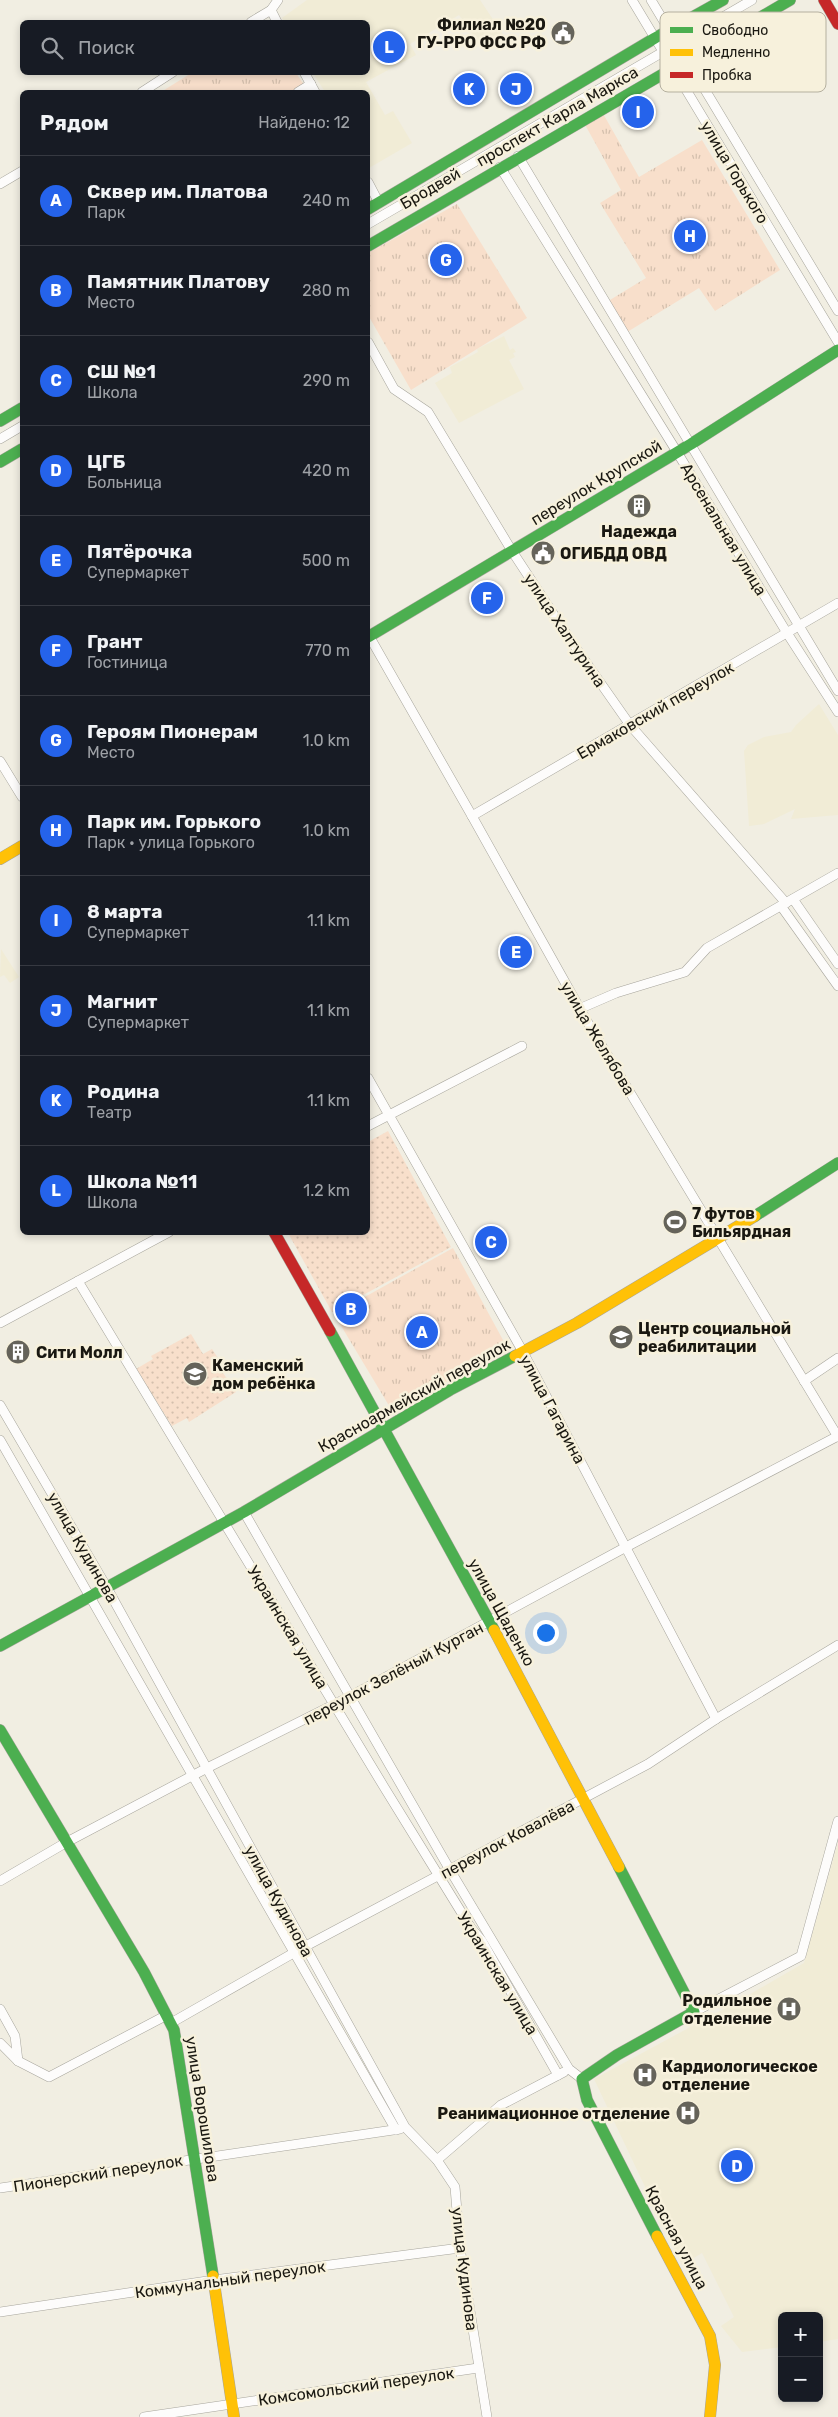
<!DOCTYPE html>
<html lang="ru">
<head>
<meta charset="utf-8">
<style>
  :root { --surface:#171b24; --page:#20242c; --text:#f1f3f6; --muted:#9ea1a6; --line:#363941; --accent:#2563eb }
  body { margin:0; font-family:Rubik,sans-serif; background:var(--page); color:var(--text) }
  .controls { position:absolute; right:15px; bottom:15px; display:grid; overflow:hidden; border-radius:8px; box-shadow:0 2px 8px #0003 }
  .controls button { width:45px; height:45px; display:grid; place-items:center; padding:0; border:0; border-bottom:1px solid var(--line); background:var(--surface); color:var(--text); font:25px sans-serif }
  .you { position:absolute; left:545px; top:1632px; width:18px; height:18px; margin:-12px; border:4px solid #fff; border-radius:50%; background:#1a73e8; box-shadow:0 0 0 8px #1a73e833 }
  .badge { display:grid; place-items:center; width:32px; height:32px; border-radius:50%; background:var(--accent); color:#fff; font-size:16px; font-weight:700 }
  .pin { position:absolute; translate:-50% -50%; border:2px solid #fff; box-shadow:0 1px 5px #0006 }
  .list { margin:0; padding:0; list-style:none }
  h2 { display:flex; justify-content:space-between; align-items:center; height:65px; margin:0; padding:0 20px; font-size:21px }
  h2 small { font-size:16px; font-weight:400; color:var(--muted) }
  .list li { display:grid; grid-template-columns:32px 1fr auto; gap:15px; align-items:center; box-sizing:border-box; height:90px; padding:0 20px; border-top:1px solid var(--line) }
  .list b { display:block; font-size:19px; white-space:nowrap }
  .list p { margin:0; font-size:16px; white-space:nowrap; color:var(--muted) }
  .list em { font-size:16px; font-style:normal; color:var(--muted) }
  .icon { flex:none; width:28px; height:28px; fill:none; stroke:currentColor; stroke-width:2; stroke-linecap:round; stroke-linejoin:round }
  .map { position:relative; flex:none; width:838px; height:2417px; overflow:hidden }
  .search { position:absolute; background:var(--surface); box-shadow:0 2px 8px #0003; left:20px; top:20px; width:350px; height:55px; display:flex; align-items:center; gap:12px; box-sizing:border-box; padding:0 18px; border-radius:8px; color:var(--muted); font-size:19px }
  .panel { position:absolute; background:var(--surface); box-shadow:0 2px 8px #0003; left:20px; top:90px; width:350px; height:1145px; border-radius:8px }
  .map>svg:first-child { display:block }
  .built { fill:#f1ecd6 }
  .grass { fill:url(#grass-dots) }
  .park { fill:url(#park-tufts) }
  .lines { fill:none; stroke-linecap:round; stroke-linejoin:round }
  .street-casing { stroke:#a7a59c; stroke-width:10 }
  .fast-casing { stroke:#a7a59c; stroke-width:12 }
  .slow-casing { stroke:#a7a59c; stroke-width:12 }
  .jam-casing { stroke:#a7a59c; stroke-width:12 }
  .street { stroke:#fdfcfb; stroke-width:9 }
  .fast { stroke:#4caf50; stroke-width:11 }
  .slow { stroke:#ffc107; stroke-width:11 }
  .jam { stroke:#c62828; stroke-width:11 }
  .labels { text-anchor:middle; stroke-width:5; stroke-linejoin:round; paint-order:stroke }
  .poi-label { font-size:16px; font-weight:bold; fill:#1a1811; stroke:#f7f1dc; text-anchor:start }
  .street-label { font-size:16px; fill:#1a1811; stroke:#f7f1dc }
  .key { fill:#f7f1dc; stroke:#b5b09f; stroke-width:1 }
  .key-label { font-size:14px; fill:#1a1811 }
</style>
</head>
<body>
<div class="map">
<svg width="838" height="2417" viewBox="0 0 838 2417">
  <defs>
    <pattern id="grass-dots" width="8" height="8" patternUnits="userSpaceOnUse" patternTransform="scale(1.25)"><rect width="8" height="8" fill="#f8dfcb"/><path d="M2 2h.1M6 6h.1" fill="none" stroke="#d4bfad" stroke-width="1.8" stroke-linecap="round"/></pattern>
    <pattern id="park-tufts" width="24" height="20" patternUnits="userSpaceOnUse" patternTransform="scale(1.25)"><rect width="24" height="20" fill="#f8dfcb"/><path d="M3 7l-1-3M5 7V3M7 7l1-3M15 17l-1-3M17 17v-4M19 17l1-3" fill="none" stroke="#d4bfad"/></pattern>
  </defs>
  <rect width="100%" height="100%" fill="#f1eee2"/>
  <g class="built">
    <polygon points="307,0 480,0 504,36 482,49 459,15 410,44 416,55 366,82 385,115 393,111 412,143 369,168 368,92 325,92 313,73 368,72 368,22 285,22 282,18"/>
    <polygon points="504,336 510,350 513,348 516,352 513,353 515,357 509,360 524,389 459,423 435,383 452,373 450,367 478,352 477,349"/>
    <polygon points="819,704 838,735 838,815 791,819 795,809 764,824 749,826 744,751 748,745 764,737 791,732 796,725"/>
    <polygon points="1,949 19,977 10,983 4,975 0,977"/>
    <polygon points="838,1843 838,2339 819,2342 819,2316 782,2316 782,2347 742,2352 721,2326 734,2317 702,2253 682,2265 594,2079 733,2004 804,1963"/>
  </g>
  <g class="grass">
    <polygon points="388,1131 451,1247 332,1312 288,1233 368,1232 368,1142"/>
    <polygon points="191,1334 203,1354 212,1349 224,1367 221,1370 236,1392 189,1422 187,1418 172,1426 136,1369 153,1359 151,1356"/>
  </g>
  <g class="park">
    <polygon points="193,72 296,73 309,92 161,92"/>
    <polygon points="601,110 639,177 702,140 780,270 715,311 699,288 624,334 605,303 646,278 600,203 621,190 583,121"/>
    <polygon points="457,204 527,318 411,390 368,315 368,253"/>
    <polygon points="453,1248 509,1351 391,1409 334,1314"/>
  </g>
  <g class="lines">
    <defs>
      <g id="street">
        <polyline points="632,0 838,342"/>
        <polyline points="651,0 838,311"/>
        <polyline points="271,10 277,22"/>
        <polyline points="251,22 271,10 278,0"/>
        <polyline points="304,72 315,92"/>
        <polyline points="142,92 173,72"/>
        <polyline points="298,92 311,84"/>
        <polyline points="518,156 838,691"/>
        <polyline points="500,167 677,452 787,633 838,712"/>
        <polyline points="368,182 379,203"/>
        <polyline points="0,184 22,171"/>
        <polyline points="368,224 752,0"/>
        <polyline points="368,342 394,389 428,412 512,551 569,638 630,725 786,903"/>
        <polyline points="0,439 22,426"/>
        <polyline points="368,634 472,816 585,1018 838,1437"/>
        <polyline points="0,761 22,797"/>
        <polyline points="472,816 838,603"/>
        <polyline points="793,899 838,964"/>
        <polyline points="781,906 838,986"/>
        <polyline points="579,1009 616,993 685,972 707,948 838,873"/>
        <polyline points="368,1078 523,1352 716,1719"/>
        <polyline points="368,1126 522,1046"/>
        <polyline points="78,1281 384,1787 471,1928 482,1941 558,2075"/>
        <polyline points="0,1323 169,1232"/>
        <polyline points="804,1381 838,1358"/>
        <polyline points="0,1405 106,1586 405,2127 437,2160 455,2187 460,2248 487,2417"/>
        <polyline points="0,1440 396,2130"/>
        <polyline points="244,1512 450,1870 569,2069 582,2079"/>
        <polyline points="0,1881 67,1842 207,1768 349,1697 626,1547 838,1436"/>
        <polyline points="0,2009 15,2036 18,2061"/>
        <polyline points="694,2012 801,1956 838,1821"/>
        <polyline points="171,2023 304,1947 648,1764 716,1719 838,1645"/>
        <polyline points="0,2043 18,2061 49,2077 167,2015"/>
        <polyline points="437,2160 501,2105 564,2072"/>
        <polyline points="0,2188 400,2129"/>
        <polyline points="0,2312 214,2280 460,2248"/>
        <polyline points="144,2417 478,2368"/>
      </g>
      <g id="fast">
        <polyline points="368,209 655,38 723,0"/>
        <polyline points="368,246 790,0"/>
        <polyline points="0,421 22,408"/>
        <polyline points="0,462 22,449"/>
        <polyline points="368,637 691,444 838,350"/>
        <polyline points="755,1216 838,1163"/>
        <polyline points="330,1331 494,1630"/>
        <polyline points="0,1646 244,1512 450,1390 515,1356"/>
        <polyline points="0,1730 144,1972 174,2030 213,2276"/>
        <polyline points="619,1867 694,2012 617,2055 582,2079 587,2100 657,2236"/>
      </g>
      <g id="slow">
        <polyline points="0,859 22,846"/>
        <polyline points="515,1356 577,1323 755,1216"/>
        <polyline points="494,1630 619,1867"/>
        <polyline points="657,2236 710,2336 715,2365 710,2417"/>
        <polyline points="213,2276 234,2417"/>
      </g>
      <g id="jam">
        <polyline points="824,0 838,24"/>
        <polyline points="274,1232 330,1331"/>
      </g>
    </defs>
    <use href="#street" class="street-casing"/>
    <use href="#fast" class="fast-casing"/>
    <use href="#slow" class="slow-casing"/>
    <use href="#jam" class="jam-casing"/>
    <use href="#street" class="street"/>
    <use href="#fast" class="fast"/>
    <use href="#slow" class="slow"/>
    <use href="#jam" class="jam"/>
  </g>
  <defs>
    <symbol id="civic-disc" viewBox="-11 -11 22 22"><circle r="9.5" fill="#65635a" stroke="#f7f1dc"/><path d="M-.6-6.5H3V-4.5H.6V-3L4-1V1h2V6H-6V1h2V-1L-.6-3ZM-1.2 2.5V6h2.4V2.5Z" fill="#fff"/></symbol>
    <symbol id="building-disc" viewBox="-11 -11 22 22"><circle r="9.5" fill="#65635a" stroke="#f7f1dc"/><path d="M-4-6H4V6H1V3H-1V6H-4ZM-2.5-4.3h1.7v1.8h-1.7ZM.8-4.3h1.7v1.8H.8ZM-2.5-1h1.7V.8h-1.7ZM.8-1h1.7V.8H.8Z" fill="#fff"/></symbol>
    <symbol id="stadium-disc" viewBox="-11 -11 22 22"><circle r="9.5" fill="#65635a" stroke="#f7f1dc"/><path d="M0-5a6.5 5 0 1 0 0 10a6.5 5 0 1 0 0-10ZM-3.5-1.8h7v3.6h-7Z" fill="#fff"/></symbol>
    <symbol id="school-disc" viewBox="-11 -11 22 22"><circle r="9.5" fill="#65635a" stroke="#f7f1dc"/><path d="M0-5L7-2L0 1L-7-2ZM-4 1L0 2.5L4 1V4Q0 6-4 4Z" fill="#fff"/></symbol>
    <symbol id="hospital-disc" viewBox="-11 -11 22 22"><circle r="9.5" fill="#65635a" stroke="#f7f1dc"/><path d="M-5-5h3v3.5h4V-5h3V5h-3V1.5h-4V5h-3Z" fill="#fff"/></symbol>
  </defs>
  <g fill-rule="evenodd">
    <use href="#civic-disc" x="549" y="19" width="28" height="28"/>
    <use href="#building-disc" x="625" y="492" width="28" height="28"/>
    <use href="#civic-disc" x="529" y="539" width="28" height="28"/>
    <use href="#stadium-disc" x="661" y="1208" width="28" height="28"/>
    <use href="#school-disc" x="607" y="1323" width="28" height="28"/>
    <use href="#building-disc" x="4" y="1338" width="28" height="28"/>
    <use href="#school-disc" x="181" y="1360" width="28" height="28"/>
    <use href="#hospital-disc" x="775" y="1995" width="28" height="28"/>
    <use href="#hospital-disc" x="631" y="2061" width="28" height="28"/>
    <use href="#hospital-disc" x="674" y="2099" width="28" height="28"/>
  </g>
  <g class="labels">
    <g class="poi-label">
      <text x="546" y="30" text-anchor="end">Филиал №20<tspan x="546" dy="18">ГУ-РРО ФСС РФ</tspan></text>
      <text x="639" y="537" text-anchor="middle">Надежда</text>
      <text x="560" y="559">ОГИБДД ОВД</text>
      <text x="692" y="1219">7 футов<tspan x="692" dy="18">Бильярдная</tspan></text>
      <text x="638" y="1334">Центр социальной<tspan x="638" dy="18">реабилитации</tspan></text>
      <text x="36" y="1358">Сити Молл</text>
      <text x="212" y="1371">Каменский<tspan x="212" dy="18">дом ребёнка</tspan></text>
      <text x="772" y="2006" text-anchor="end">Родильное<tspan x="772" dy="18">отделение</tspan></text>
      <text x="662" y="2072">Кардиологическое<tspan x="662" dy="18">отделение</tspan></text>
      <text x="670" y="2119" text-anchor="end">Реанимационное отделение</text>
    </g>
    <g class="street-label">
      <text transform="translate(557 116) rotate(-30)" y="6">проспект Карла Маркса</text>
      <text transform="translate(735 172) rotate(59)" y="6">улица Горького</text>
      <text transform="translate(430 188) rotate(-30)" y="6">Бродвей</text>
      <text transform="translate(596 482) rotate(-31)" y="6">переулок Крупской</text>
      <text transform="translate(724 529) rotate(59)" y="6">Арсенальная улица</text>
      <text transform="translate(565 630) rotate(56)" y="6">улица Халтурина</text>
      <text transform="translate(655 710) rotate(-30)" y="6">Ермаковский переулок</text>
      <text transform="translate(598 1038) rotate(59)" y="6">улица Желябова</text>
      <text transform="translate(414 1395) rotate(-29)" y="6">Красноармейский переулок</text>
      <text transform="translate(553 1409) rotate(62)" y="6">улица Гагарина</text>
      <text transform="translate(83 1547) rotate(60)" y="6">улица Кудинова</text>
      <text transform="translate(502 1612) rotate(61)" y="6">улица Щаденко</text>
      <text transform="translate(288 1627) rotate(59)" y="6">Украинская улица</text>
      <text transform="translate(393 1673) rotate(-28)" y="6">переулок Зелёный Курган</text>
      <text transform="translate(507 1839) rotate(-28)" y="6">переулок Ковалёва</text>
      <text transform="translate(279 1901) rotate(61)" y="6">улица Кудинова</text>
      <text transform="translate(498 1973) rotate(59)" y="6">Украинская улица</text>
      <text transform="translate(203 2109) rotate(81)" y="6">улица Ворошилова</text>
      <text transform="translate(98 2173) rotate(-9)" y="6">Пионерский переулок</text>
      <text transform="translate(677 2237) rotate(62)" y="6">Красная улица</text>
      <text transform="translate(465 2269) rotate(83)" y="6">улица Кудинова</text>
      <text transform="translate(230 2279) rotate(-8)" y="6">Коммунальный переулок</text>
      <text transform="translate(356 2386) rotate(-8)" y="6">Комсомольский переулок</text>
    </g>
  </g>
  <rect x="660" y="12" width="166" height="80" rx="8" class="key"/>
  <rect x="670" y="27" width="23" height="6" fill="#4caf50"/>
  <rect x="670" y="49" width="23" height="7" fill="#ffc107"/>
  <rect x="670" y="72" width="23" height="6" fill="#c62828"/>
  <g class="key-label">
    <text x="702" y="35">Свободно</text>
    <text x="702" y="57">Медленно</text>
    <text x="702" y="80">Пробка</text>
  </g>
</svg>
<div class="controls">
<button>+</button>
<button>−</button>
</div>
<div class="you"></div>
<div class="pin badge" style="left:422px;top:1332px">A</div>
<div class="pin badge" style="left:351px;top:1309px">B</div>
<div class="pin badge" style="left:491px;top:1242px">C</div>
<div class="pin badge" style="left:737px;top:2166px">D</div>
<div class="pin badge" style="left:516px;top:952px">E</div>
<div class="pin badge" style="left:487px;top:598px">F</div>
<div class="pin badge" style="left:446px;top:260px">G</div>
<div class="pin badge" style="left:690px;top:236px">H</div>
<div class="pin badge" style="left:638px;top:112px">I</div>
<div class="pin badge" style="left:516px;top:89px">J</div>
<div class="pin badge" style="left:469px;top:89px">K</div>
<div class="pin badge" style="left:389px;top:47px">L</div>
<div class="search"><svg class="icon" aria-label="search" viewBox="0 0 24 24"><circle cx="10" cy="10" r="6"/><path d="M15 15l6 6"/></svg>Поиск</div>
<section class="panel">
<h2>Рядом<small>Найдено: 12</small></h2>
<ul class="list">
<li><span class="badge">A</span><div><b>Сквер им. Платова</b><p>Парк</p></div><em>240 m</em></li>
<li><span class="badge">B</span><div><b>Памятник Платову</b><p>Место</p></div><em>280 m</em></li>
<li><span class="badge">C</span><div><b>СШ №1</b><p>Школа</p></div><em>290 m</em></li>
<li><span class="badge">D</span><div><b>ЦГБ</b><p>Больница</p></div><em>420 m</em></li>
<li><span class="badge">E</span><div><b>Пятёрочка</b><p>Супермаркет</p></div><em>500 m</em></li>
<li><span class="badge">F</span><div><b>Грант</b><p>Гостиница</p></div><em>770 m</em></li>
<li><span class="badge">G</span><div><b>Героям Пионерам</b><p>Место</p></div><em>1.0 km</em></li>
<li><span class="badge">H</span><div><b>Парк им. Горького</b><p>Парк · улица Горького</p></div><em>1.0 km</em></li>
<li><span class="badge">I</span><div><b>8 марта</b><p>Супермаркет</p></div><em>1.1 km</em></li>
<li><span class="badge">J</span><div><b>Магнит</b><p>Супермаркет</p></div><em>1.1 km</em></li>
<li><span class="badge">K</span><div><b>Родина</b><p>Театр</p></div><em>1.1 km</em></li>
<li><span class="badge">L</span><div><b>Школа №11</b><p>Школа</p></div><em>1.2 km</em></li>
</ul>
</section>
</div>
</body>
</html>
